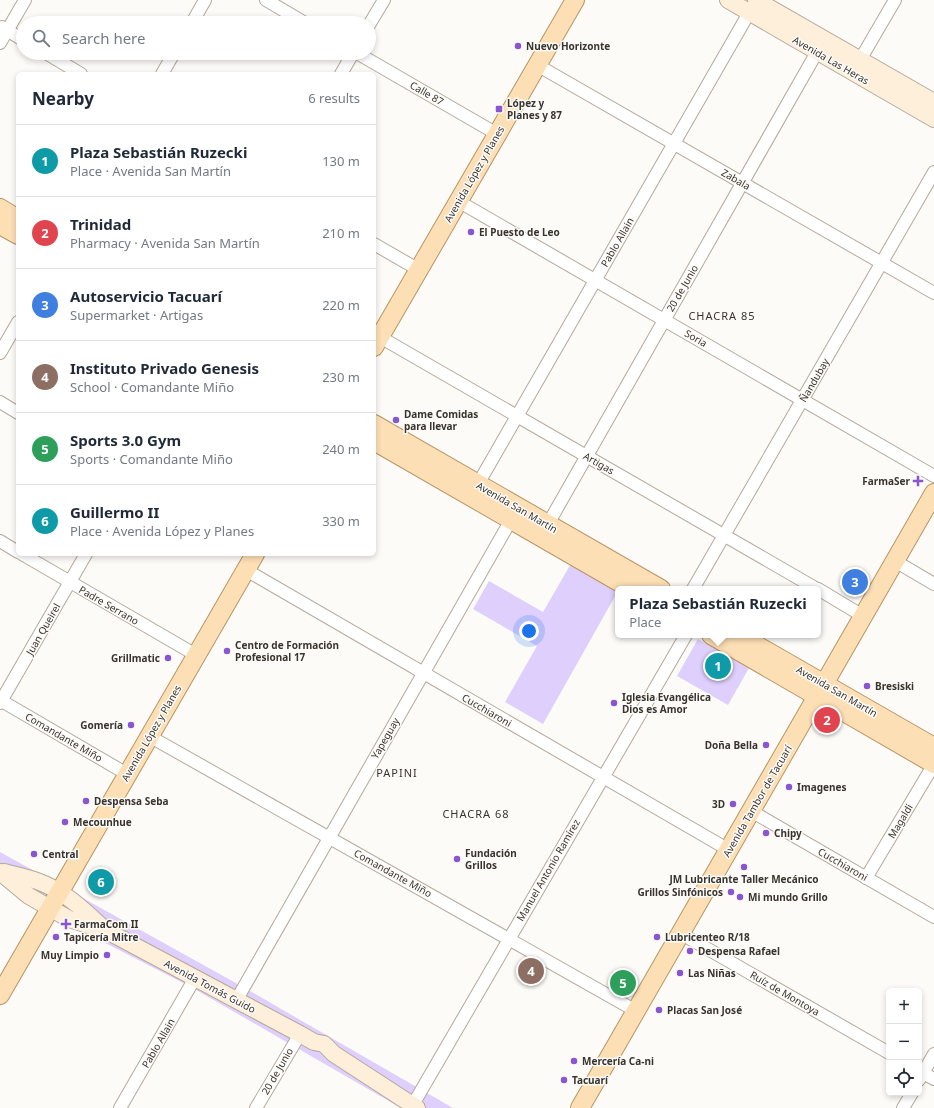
<!DOCTYPE html>
<html lang="en">
<head>
<meta charset="utf-8">
<style>
  :root { --surface:#fff; --page:#f2f2f3; --text:#1f2937; --muted:#747a83; --line:#e0e1e3; --accent:#8856ce }
  body { margin:0; font-family:"Noto Sans",sans-serif; background:var(--page); color:var(--text) }
  .controls { position:absolute; right:12px; bottom:12px; display:grid; overflow:hidden; border-radius:6px; box-shadow:0 2px 6px #0003 }
  .controls button { width:36px; height:36px; display:grid; place-items:center; padding:0; border:0; border-bottom:1px solid var(--line); background:var(--surface); color:var(--text); font:20px sans-serif }
  .you { position:absolute; left:529px; top:631px; width:14px; height:14px; margin:-10px; border:3px solid #fff; border-radius:50%; background:#1a73e8; box-shadow:0 0 0 6px #1a73e833 }
  .badge { display:grid; place-items:center; width:26px; height:26px; border-radius:50%; background:var(--accent); color:#fff; font-size:13px; font-weight:700 }
  .pin { position:absolute; translate:-50% -50%; border:2px solid #fff; box-shadow:0 1px 4px #0006 }
  .popup { position:absolute; left:615px; top:586px; width:206px; height:52px; box-sizing:border-box; display:grid; place-content:center; border-radius:6px; background:var(--surface); filter:drop-shadow(0 1px 3px #0005); font-size:13px; white-space:nowrap; color:var(--muted) }
  .popup b { font-size:15px; color:var(--text) }
  .popup::after { content:''; position:absolute; left:50%; top:100%; margin-left:-8px; border:8px solid transparent; border-top-color:var(--surface) }
  .list { margin:0; padding:0; list-style:none }
  h2 { display:flex; justify-content:space-between; align-items:center; height:52px; margin:0; padding:0 16px; font-size:17px }
  h2 small { font-size:13px; font-weight:400; color:var(--muted) }
  .list li { display:grid; grid-template-columns:26px 1fr auto; gap:12px; align-items:center; box-sizing:border-box; height:72px; padding:0 16px; border-top:1px solid var(--line) }
  .list b { display:block; font-size:15px; white-space:nowrap }
  .list p { margin:0; font-size:13px; white-space:nowrap; color:var(--muted) }
  .list em { font-size:13px; font-style:normal; color:var(--muted) }
  .icon { flex:none; width:22px; height:22px; fill:none; stroke:currentColor; stroke-width:2; stroke-linecap:round; stroke-linejoin:round }
  .map { position:relative; flex:none; width:934px; height:1108px; overflow:hidden }
  .search { position:absolute; background:var(--surface); box-shadow:0 2px 6px #0003; left:16px; top:16px; width:360px; height:44px; display:flex; align-items:center; gap:10px; box-sizing:border-box; padding:0 14px; border-radius:22px; color:var(--muted); font-size:15px }
  .panel { position:absolute; background:var(--surface); box-shadow:0 2px 6px #0003; left:16px; top:72px; width:360px; height:484px; border-radius:6px }
  .map>svg:first-child { display:block }
  .green { fill:#decffd }
  .lines { fill:none; stroke-linecap:round; stroke-linejoin:round }
  .minor-casing { stroke:#b4a99a; stroke-width:14 }
  .secondary-casing { stroke:#b4a99a; stroke-width:18 }
  .primary-casing { stroke:#b79565; stroke-width:20 }
  .minor { stroke:#fff; stroke-width:12 }
  .secondary { stroke:#feefda; stroke-width:16 }
  .primary { stroke:#fddfb5; stroke-width:18 }
  .poi-dot { fill:#8856ce; stroke:#fdfbf8; stroke-width:1.5 }
  .labels { text-anchor:middle; stroke-width:3; stroke-linejoin:round; paint-order:stroke }
  .poi-label { font-size:10px; font-weight:bold; fill:#39342e; stroke:#fdfbf8; text-anchor:start }
  .street-label { font-size:10px; fill:#39342e; stroke:#fdfbf8 }
  .neighbourhood-label { font-size:11px; letter-spacing:1px; fill:#39342e; stroke:#fdfbf8 }
</style>
</head>
<body>
<div class="map">
<svg width="934" height="1108" viewBox="0 0 934 1108">
  <rect width="100%" height="100%" fill="#fdfbf8"/>
  <g class="green">
    <polygon points="572,562 618,591 543,724 505,702 537,646 473,609 489,581 543,612"/>
    <polygon points="698,639 749,668 728,705 677,676"/>
    <polygon points="0,852 243,987 453,1108 401,1108 191,987 47,913 0,882"/>
  </g>
  <g class="lines">
    <defs>
      <g id="minor">
        <polyline points="266,0 305,23"/>
        <polyline points="192,23 205,0"/>
        <polyline points="369,25 384,0"/>
        <polyline points="2,27 23,40"/>
        <polyline points="0,43 25,0"/>
        <polyline points="46,53 81,74"/>
        <polyline points="357,53 497,134"/>
        <polyline points="860,60 895,0"/>
        <polyline points="537,65 934,293"/>
        <polyline points="162,74 174,53"/>
        <polyline points="341,74 353,53"/>
        <polyline points="458,201 934,476"/>
        <polyline points="374,244 419,270"/>
        <polyline points="380,337 817,589"/>
        <polyline points="0,353 18,322"/>
        <polyline points="0,402 18,413"/>
        <polyline points="478,484 753,6"/>
        <polyline points="548,524 817,52"/>
        <polyline points="0,541 18,552"/>
        <polyline points="22,554 196,655"/>
        <polyline points="895,561 934,584"/>
        <polyline points="246,570 729,850"/>
        <polyline points="693,589 934,172"/>
        <polyline points="818,589 863,616"/>
        <polyline points="0,700 127,774"/>
        <polyline points="0,703 86,554"/>
        <polyline points="149,736 636,1011"/>
        <polyline points="751,811 934,917"/>
        <polyline points="866,878 934,764"/>
        <polyline points="680,933 889,1053"/>
        <polyline points="237,999 511,520"/>
        <polyline points="919,1071 934,1079"/>
        <polyline points="919,1080 934,1054"/>
        <polyline points="120,1108 195,978"/>
        <polyline points="256,1108 300,1034"/>
        <polyline points="411,1108 686,635"/>
        <polyline points="903,1108 912,1093"/>
      </g>
      <g id="secondary">
        <polyline points="728,0 934,119"/>
        <polyline points="756,0 934,102"/>
        <polyline points="0,872 29,896 69,919 107,931 300,1034 314,1042 324,1044 334,1054 417,1108"/>
        <path d="M 4,872 C 15,875 26,877 37,881 C 63,890 83,909 102,927"/>
      </g>
      <g id="primary">
        <polyline points="0,208 18,219"/>
        <polyline points="0,225 18,235"/>
        <polyline points="374,347 575,0"/>
        <polyline points="374,424 661,589"/>
        <polyline points="374,441 631,589"/>
        <polyline points="711,635 934,764"/>
        <polyline points="739,635 934,747"/>
        <polyline points="0,995 255,554"/>
        <polyline points="580,1108 934,493"/>
      </g>
    </defs>
    <use href="#minor" class="minor-casing"/>
    <use href="#secondary" class="secondary-casing"/>
    <use href="#primary" class="primary-casing"/>
    <use href="#minor" class="minor"/>
    <use href="#secondary" class="secondary"/>
    <use href="#primary" class="primary"/>
  </g>
  <g class="poi-dot">
    <circle cx="518" cy="46" r="4"/>
    <rect x="495" y="105" width="8" height="8" rx="2"/>
    <circle cx="471" cy="232" r="4"/>
    <circle cx="396" cy="420" r="4"/>
    <path d="M916 475h4v4h4v4h-4v4h-4v-4h-4v-4h4z"/>
    <circle cx="227" cy="651" r="4"/>
    <circle cx="168" cy="658" r="4"/>
    <circle cx="867" cy="686" r="4"/>
    <circle cx="614" cy="703" r="4"/>
    <circle cx="131" cy="725" r="4"/>
    <circle cx="766" cy="745" r="4"/>
    <circle cx="789" cy="787" r="4"/>
    <circle cx="86" cy="801" r="4"/>
    <circle cx="733" cy="804" r="4"/>
    <circle cx="65" cy="822" r="4"/>
    <circle cx="766" cy="833" r="4"/>
    <circle cx="34" cy="854" r="4"/>
    <circle cx="457" cy="859" r="4"/>
    <circle cx="744" cy="867" r="4"/>
    <circle cx="731" cy="892" r="4"/>
    <circle cx="740" cy="897" r="4"/>
    <path d="M64 918h4v4h4v4h-4v4h-4v-4h-4v-4h4z"/>
    <circle cx="56" cy="937" r="4"/>
    <circle cx="657" cy="937" r="4"/>
    <circle cx="690" cy="951" r="4"/>
    <circle cx="107" cy="955" r="4"/>
    <circle cx="680" cy="973" r="4"/>
    <circle cx="659" cy="1010" r="4"/>
    <circle cx="574" cy="1061" r="4"/>
    <circle cx="564" cy="1080" r="4"/>
  </g>
  <g class="labels">
    <g class="poi-label">
      <text x="526" y="50">Nuevo Horizonte</text>
      <text x="507" y="107">López y<tspan x="507" dy="12">Planes y 87</tspan></text>
      <text x="479" y="236">El Puesto de Leo</text>
      <text x="404" y="418">Dame Comidas<tspan x="404" dy="12">para llevar</tspan></text>
      <text x="910" y="485" text-anchor="end">FarmaSer</text>
      <text x="235" y="649">Centro de Formación<tspan x="235" dy="12">Profesional 17</tspan></text>
      <text x="160" y="662" text-anchor="end">Grillmatic</text>
      <text x="875" y="690">Bresiski</text>
      <text x="622" y="701">Iglesia Evangélica<tspan x="622" dy="12">Dios es Amor</tspan></text>
      <text x="123" y="729" text-anchor="end">Gomería</text>
      <text x="758" y="749" text-anchor="end">Doña Bella</text>
      <text x="797" y="791">Imagenes</text>
      <text x="94" y="805">Despensa Seba</text>
      <text x="725" y="808" text-anchor="end">3D</text>
      <text x="73" y="826">Mecounhue</text>
      <text x="774" y="837">Chipy</text>
      <text x="465" y="857">Fundación<tspan x="465" dy="12">Grillos</tspan></text>
      <text x="42" y="858">Central</text>
      <text x="744" y="883" text-anchor="middle">JM Lubricante Taller Mecánico</text>
      <text x="723" y="896" text-anchor="end">Grillos Sinfónicos</text>
      <text x="748" y="901">Mi mundo Grillo</text>
      <text x="74" y="928">FarmaCom II</text>
      <text x="64" y="941">Tapicería Mitre</text>
      <text x="665" y="941">Lubricenteo R/18</text>
      <text x="698" y="955">Despensa Rafael</text>
      <text x="99" y="959" text-anchor="end">Muy Limpio</text>
      <text x="688" y="977">Las Niñas</text>
      <text x="667" y="1014">Placas San José</text>
      <text x="582" y="1065">Mercería Ca-ni</text>
      <text x="572" y="1084">Tacuarí</text>
    </g>
    <g class="street-label">
      <text transform="translate(831 60) rotate(30)" y="4">Avenida Las Heras</text>
      <text transform="translate(427 93) rotate(30)" y="4">Calle 87</text>
      <text transform="translate(474 174) rotate(-60)" y="4">Avenida López y Planes</text>
      <text transform="translate(736 179) rotate(30)" y="4">Zabala</text>
      <text transform="translate(617 242) rotate(-60)" y="4">Pablo Allain</text>
      <text transform="translate(682 288) rotate(-60)" y="4">20 de Junio</text>
      <text transform="translate(696 338) rotate(30)" y="4">Soria</text>
      <text transform="translate(814 380) rotate(-60)" y="4">Ñandubay</text>
      <text transform="translate(599 463) rotate(30)" y="4">Artigas</text>
      <text transform="translate(517 507) rotate(30)" y="4">Avenida San Martín</text>
      <text transform="translate(109 605) rotate(30)" y="4">Padre Serrano</text>
      <text transform="translate(43 629) rotate(-60)" y="4">Juan Queirel</text>
      <text transform="translate(837 691) rotate(30)" y="4">Avenida San Martín</text>
      <text transform="translate(487 710) rotate(30)" y="4">Cucchiaroni</text>
      <text transform="translate(151 733) rotate(-60)" y="4">Avenida López y Planes</text>
      <text transform="translate(64 737) rotate(30)" y="4">Comandante Miño</text>
      <text transform="translate(385 738) rotate(-60)" y="4">Yapeguay</text>
      <text transform="translate(757 801) rotate(-60)" y="4">Avenida Tambor de Tacuarí</text>
      <text transform="translate(900 821) rotate(-59)" y="4">Magaldi</text>
      <text transform="translate(843 864) rotate(30)" y="4">Cucchiaroni</text>
      <text transform="translate(548 870) rotate(-60)" y="4">Manuel Antonio Ramírez</text>
      <text transform="translate(393 873) rotate(29)" y="4">Comandante Miño</text>
      <text transform="translate(210 986) rotate(28)" y="4">Avenida Tomás Guido</text>
      <text transform="translate(785 993) rotate(30)" y="4">Ruíz de Montoya</text>
      <text transform="translate(158 1043) rotate(-60)" y="4">Pablo Allain</text>
      <text transform="translate(277 1071) rotate(-60)" y="4">20 de Junio</text>
    </g>
    <g class="neighbourhood-label">
      <text x="722" y="320">CHACRA 85</text>
      <text x="397" y="777">PAPINI</text>
      <text x="476" y="818">CHACRA 68</text>
    </g>
  </g>
</svg>
<div class="controls">
<button>+</button>
<button>−</button>
<button><svg class="icon" aria-label="locate" viewBox="0 0 24 24"><circle cx="12" cy="12" r="6"/><path d="M12 2v4M12 18v4M2 12h4M18 12h4"/></svg></button>
</div>
<div class="you"></div>
<div class="pin badge" style="left:718px;top:666px;background:#0f9aa8">1</div>
<div class="popup"><b>Plaza Sebastián Ruzecki</b>Place</div>
<div class="pin badge" style="left:827px;top:720px;background:#e0444e">2</div>
<div class="pin badge" style="left:855px;top:582px;background:#3f7fe0">3</div>
<div class="pin badge" style="left:531px;top:971px;background:#8d6e63">4</div>
<div class="pin badge" style="left:623px;top:983px;background:#2e9e5b">5</div>
<div class="pin badge" style="left:101px;top:882px;background:#0f9aa8">6</div>
<div class="search"><svg class="icon" aria-label="search" viewBox="0 0 24 24"><circle cx="10" cy="10" r="6"/><path d="M15 15l6 6"/></svg>Search here</div>
<section class="panel">
<h2>Nearby<small>6 results</small></h2>
<ul class="list">
<li><span class="badge" style="background:#0f9aa8">1</span><div><b>Plaza Sebastián Ruzecki</b><p>Place · Avenida San Martín</p></div><em>130 m</em></li>
<li><span class="badge" style="background:#e0444e">2</span><div><b>Trinidad</b><p>Pharmacy · Avenida San Martín</p></div><em>210 m</em></li>
<li><span class="badge" style="background:#3f7fe0">3</span><div><b>Autoservicio Tacuarí</b><p>Supermarket · Artigas</p></div><em>220 m</em></li>
<li><span class="badge" style="background:#8d6e63">4</span><div><b>Instituto Privado Genesis</b><p>School · Comandante Miño</p></div><em>230 m</em></li>
<li><span class="badge" style="background:#2e9e5b">5</span><div><b>Sports 3.0 Gym</b><p>Sports · Comandante Miño</p></div><em>240 m</em></li>
<li><span class="badge" style="background:#0f9aa8">6</span><div><b>Guillermo II</b><p>Place · Avenida López y Planes</p></div><em>330 m</em></li>
</ul>
</section>
</div>
</body>
</html>
